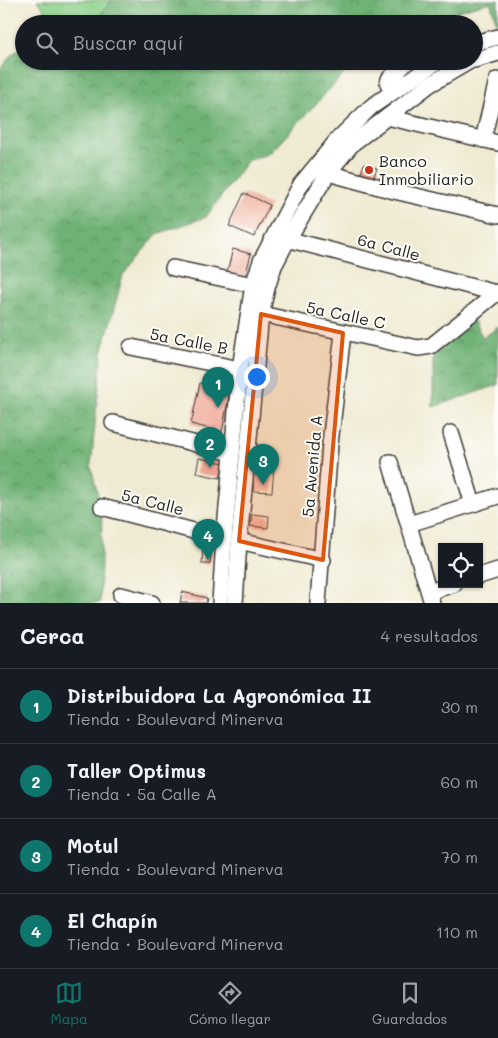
<!DOCTYPE html>
<html lang="es">
<head>
<meta charset="utf-8">
<style>
  :root { --surface:#171b24; --page:#242831; --text:#f1f3f6; --muted:#9ea1a6; --line:#363941; --accent:#0f766e }
  body { margin:0; font-family:Mali,sans-serif; background:var(--page); color:var(--text) }
  .controls { position:absolute; right:15px; bottom:15px; display:grid; overflow:hidden; border-radius:0px; box-shadow:0 1px 4px #0004 }
  .controls button { width:45px; height:45px; display:grid; place-items:center; padding:0; border:0; border-bottom:1px solid var(--line); background:var(--surface); color:var(--text); font:25px sans-serif }
  .you { position:absolute; left:256px; top:376px; width:18px; height:18px; margin:-12px; border:4px solid #fff; border-radius:50%; background:#1a73e8; box-shadow:0 0 0 8px #1a73e833 }
  .badge { display:grid; place-items:center; width:32px; height:32px; border-radius:50%; background:var(--accent); color:#fff; font-size:16px; font-weight:700 }
  .pin { position:absolute; translate:-50% -41px; filter:drop-shadow(0 1px 2px #0008) }
  .pin::after { content:''; position:absolute; top:26px; width:18px; height:15px; background:inherit; clip-path:polygon(0 0,100% 0,50% 100%) }
  .list { margin:0; padding:0; list-style:none }
  h2 { display:flex; justify-content:space-between; align-items:center; height:65px; margin:0; padding:0 20px; font-size:21px }
  h2 small { font-size:16px; font-weight:400; color:var(--muted) }
  .list li { display:grid; grid-template-columns:32px 1fr auto; gap:15px; align-items:center; box-sizing:border-box; height:75px; padding:0 20px; border-top:1px solid var(--line) }
  .list b { display:block; font-size:19px; white-space:nowrap }
  .list p { margin:0; font-size:16px; white-space:nowrap; color:var(--muted) }
  .list em { font-size:16px; font-style:normal; color:var(--muted) }
  .icon { flex:none; width:28px; height:28px; fill:none; stroke:currentColor; stroke-width:2; stroke-linecap:round; stroke-linejoin:round }
  .map { position:relative; flex:none; width:498px; height:603px; overflow:hidden }
  .search { position:absolute; background:var(--surface); box-shadow:0 1px 4px #0004; left:15px; right:15px; top:15px; height:55px; display:flex; align-items:center; gap:12px; box-sizing:border-box; padding:0 18px; border-radius:28px; color:var(--muted); font-size:19px }
  .sheet { height:365px; background:var(--surface) }
  nav { display:flex; justify-content:space-around; align-items:center; box-sizing:border-box; height:70px; border-top:1px solid var(--line); background:var(--surface); font-size:14px; color:var(--muted) }
  nav a { display:grid; justify-items:center; gap:2px }
  nav .on { color:var(--accent) }
  .map>svg:first-child { display:block }
  .green { fill:#8bd08a; stroke:#547653 }
  .forest { fill:url(#forest-crowns); stroke:#466749 }
  .building { fill:#efa493 }
  .lines { fill:none; stroke-linecap:round; stroke-linejoin:round }
  .minor-casing { stroke:#3c3b37; stroke-width:18 }
  .minor { stroke:#fff; stroke-width:15 }
  .marked { fill:#de560d; fill-opacity:0.2; stroke:#de560d; stroke-width:4; stroke-linejoin:round }
  .poi-dot { fill:#c8321e; stroke:#fdfcf7; stroke-width:2 }
  .labels { text-anchor:middle; stroke-width:4; stroke-linejoin:round; paint-order:stroke }
  .poi-label { font-size:16px; fill:#1c1c1c; stroke:#fdfcf7; text-anchor:start }
  .street-label { font-size:16px; fill:#1c1c1c; stroke:#fdfcf7 }
</style>
</head>
<body>
<div class="map">
<svg width="498" height="603" viewBox="0 0 498 603">
  <defs>
    <pattern id="forest-crowns" width="20" height="18" patternUnits="userSpaceOnUse" patternTransform="scale(1.25)"><rect width="20" height="18" fill="#70b276"/><path d="M2 6a3 3 0 1 1 6 0M12 15a3 3 0 1 1 6 0" fill="none" stroke="#5b9060"/></pattern>
  </defs>
  <rect width="100%" height="100%" fill="#fdfcf7"/>
  <filter id="ink" filterUnits="userSpaceOnUse"><feTurbulence type="fractalNoise" baseFrequency=".02" numOctaves="2"/><feDisplacementMap in="SourceGraphic" scale="10" xChannelSelector="R" yChannelSelector="G"/><feConvolveMatrix kernelMatrix="1 2 1 2 8 2 1 2 1" color-interpolation-filters="sRGB"/></filter>
  <filter id="wash" filterUnits="userSpaceOnUse"><feTurbulence type="fractalNoise" baseFrequency=".0096" numOctaves="4" result="noise"/><feDisplacementMap in="SourceGraphic" scale="20" xChannelSelector="R" yChannelSelector="G"/><feGaussianBlur stdDeviation="1.12" result="paint"/><feColorMatrix in="noise" values="0 0 0 0 0 0 0 0 0 0 0 0 0 0 0 0 0 1.4 0 .05"/><feComposite in="paint" operator="in"/></filter>
  <g filter="url(#wash)">
    <rect width="100%" height="100%" fill="#efead1"/>
    <polygon class="green" points="37,0 112,0 93,24 42,24 45,10"/>
    <g class="forest">
      <polygon points="112,0 498,0 498,27 490,2 410,24 93,24"/>
      <polygon points="24,48 24,61 356,61 269,154 248,160 206,217 157,234 123,275 102,353 91,466 102,512 100,603 0,603 0,69 13,53"/>
      <polygon points="473,319 483,338 498,327 498,385 433,407 433,355"/>
    </g>
    <g id="blocks">
      <g class="building">
        <polygon points="364,164 377,168 374,177 361,173"/>
        <polygon points="244,193 270,205 254,237 229,226"/>
        <polygon points="233,249 251,254 245,277 227,272"/>
        <polygon points="200,383 230,390 222,432 191,424"/>
        <polygon points="199,458 224,463 220,478 196,473"/>
        <polygon points="254,465 274,467 272,492 253,491"/>
        <polygon points="252,514 269,516 268,528 250,526"/>
        <polygon points="203,545 212,545 210,564 202,564"/>
        <polygon points="182,592 207,598 206,603 180,603"/>
      </g>
    </g>
  </g>
  <g filter="url(#ink)">
    <use href="#blocks" fill-opacity="0" stroke="#3c3b37" stroke-width="1"/>
    <g class="lines">
      <defs>
        <g id="minor">
          <polyline points="474,43 498,37"/>
          <polyline points="474,60 498,53"/>
          <polyline points="391,92 388,83 389,79 408,61"/>
          <polyline points="387,117 498,143"/>
          <polyline points="483,140 497,80"/>
          <polyline points="321,171 394,191 498,215"/>
          <polyline points="279,237 496,293"/>
          <polyline points="173,268 253,285"/>
          <polyline points="261,314 418,348 431,346 498,292"/>
          <polyline points="131,347 240,369"/>
          <polyline points="113,423 232,453"/>
          <polyline points="451,433 473,504"/>
          <polyline points="390,462 432,603"/>
          <polyline points="102,507 224,539"/>
          <polyline points="409,524 498,496"/>
          <polyline points="239,541 323,560"/>
          <polyline points="479,576 498,570"/>
          <polyline points="429,592 454,584"/>
          <polyline points="121,595 152,603"/>
          <polyline points="220,603 224,539 240,369 253,285 261,261 301,184 338,139 371,107 438,61"/>
          <polyline points="235,603 239,541 261,314 267,288 274,266 288,239 328,173 353,143 429,85 470,61"/>
          <polyline points="318,603 330,444 343,333"/>
        </g>
      </defs>
      <use href="#minor" class="minor-casing"/>
      <use href="#minor" class="minor"/>
    </g>
  </g>
  <path class="marked" d="M 261,314 L 343,333 L 323,560 L 239,541 Z"/>
  <circle class="poi-dot" cx="369" cy="170" r="5"/>
  <g class="labels">
    <g class="poi-label">
      <text x="379" y="167">Banco<tspan x="379" dy="18">Inmobiliario</tspan></text>
    </g>
    <g class="street-label">
      <text transform="translate(389 247) rotate(15)" y="6">6a Calle</text>
      <text transform="translate(346 315) rotate(12)" y="6">5a Calle C</text>
      <text transform="translate(189 341) rotate(11)" y="6">5a Calle B</text>
      <text transform="translate(312 466) rotate(-85)" y="6">5a Avenida A</text>
      <text transform="translate(153 502) rotate(14)" y="6">5a Calle</text>
    </g>
  </g>
</svg>
<div class="controls">
<button><svg class="icon" aria-label="locate" viewBox="0 0 24 24"><circle cx="12" cy="12" r="6"/><path d="M12 2v4M12 18v4M2 12h4M18 12h4"/></svg></button>
</div>
<div class="you"></div>
<div class="pin badge" style="left:218px;top:408px">1</div>
<div class="pin badge" style="left:210px;top:468px">2</div>
<div class="pin badge" style="left:263px;top:485px">3</div>
<div class="pin badge" style="left:208px;top:560px">4</div>
<div class="search"><svg class="icon" aria-label="search" viewBox="0 0 24 24"><circle cx="10" cy="10" r="6"/><path d="M15 15l6 6"/></svg>Buscar aquí</div>
</div>
<section class="sheet">
<h2>Cerca<small>4 resultados</small></h2>
<ul class="list">
<li><span class="badge">1</span><div><b>Distribuidora La Agronómica II</b><p>Tienda · Boulevard Minerva</p></div><em>30 m</em></li>
<li><span class="badge">2</span><div><b>Taller Optimus</b><p>Tienda · 5a Calle A</p></div><em>60 m</em></li>
<li><span class="badge">3</span><div><b>Motul</b><p>Tienda · Boulevard Minerva</p></div><em>70 m</em></li>
<li><span class="badge">4</span><div><b>El Chapín</b><p>Tienda · Boulevard Minerva</p></div><em>110 m</em></li>
</ul>
</section>
<nav>
<a class="on"><svg class="icon" aria-label="map" viewBox="0 0 24 24"><path d="M3 6l6-2 6 2 6-2v14l-6 2-6-2-6 2zM9 4v14M15 6v14"/></svg>Mapa</a>
<a><svg class="icon" aria-label="directions" viewBox="0 0 24 24"><path d="M12 3l9 9-9 9-9-9zM9 14v-3h6M13 9l2 2-2 2"/></svg>Cómo llegar</a>
<a><svg class="icon" aria-label="saved" viewBox="0 0 24 24"><path d="M7 4h10v16l-5-4-5 4z"/></svg>Guardados</a>
</nav>
</body>
</html>
